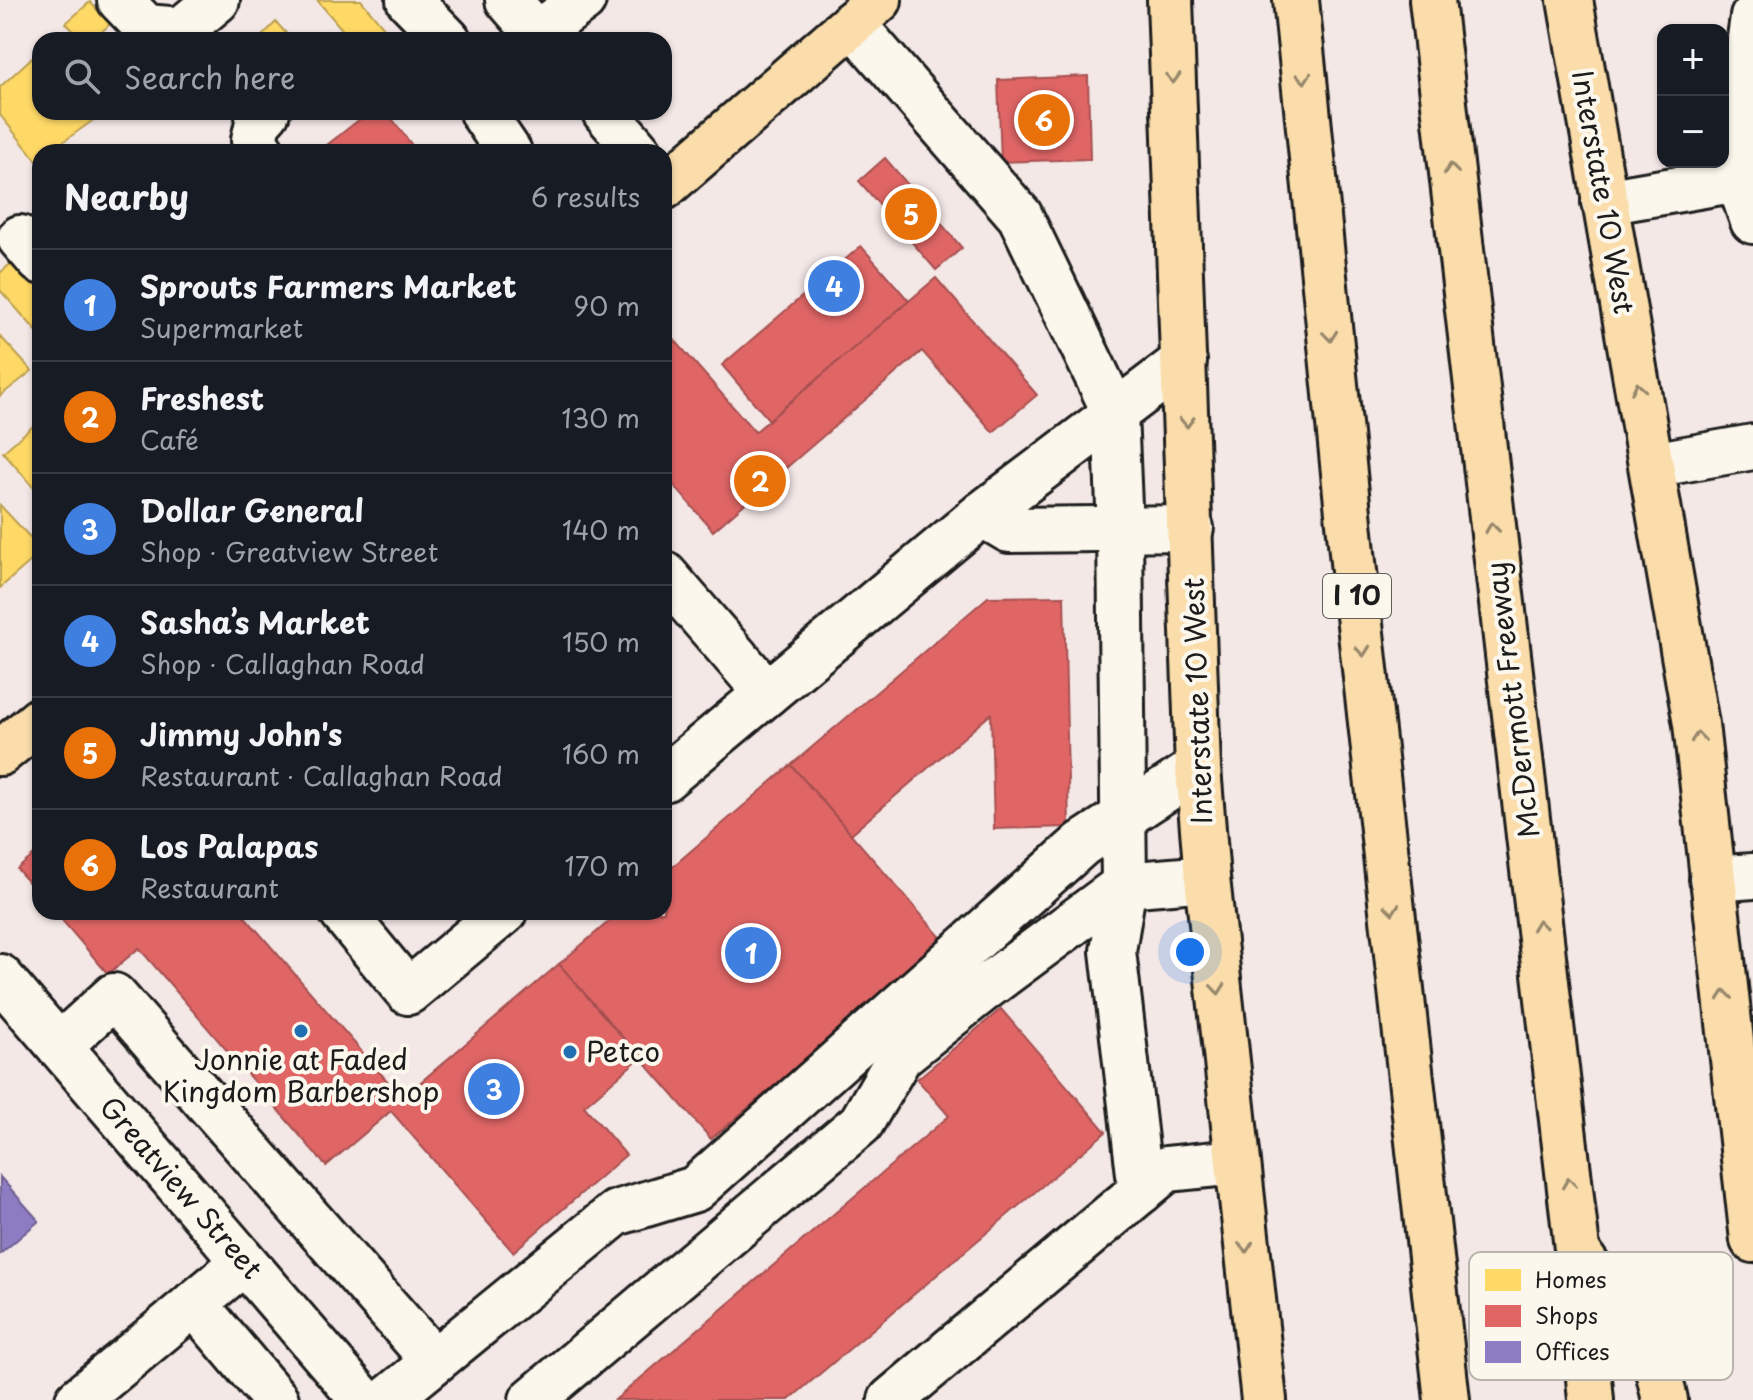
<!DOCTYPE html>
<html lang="en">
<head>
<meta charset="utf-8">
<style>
  :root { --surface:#171b24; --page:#20242c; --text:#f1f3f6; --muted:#9ea1a6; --line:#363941; --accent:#1a73e8 }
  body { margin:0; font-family:"Playpen Sans",sans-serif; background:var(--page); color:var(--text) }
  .controls { position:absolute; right:24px; top:24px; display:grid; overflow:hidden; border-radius:16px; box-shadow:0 2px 6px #0004 }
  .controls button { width:72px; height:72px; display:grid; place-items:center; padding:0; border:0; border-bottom:2px solid var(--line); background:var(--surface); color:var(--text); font:40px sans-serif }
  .you { position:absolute; left:1190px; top:952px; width:28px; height:28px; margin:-20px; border:6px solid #fff; border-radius:50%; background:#1a73e8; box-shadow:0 0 0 12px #1a73e833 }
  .badge { display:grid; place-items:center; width:52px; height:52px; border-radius:50%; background:var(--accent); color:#fff; font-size:26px; font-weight:700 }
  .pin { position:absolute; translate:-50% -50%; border:4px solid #fff; box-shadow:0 2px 8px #0006 }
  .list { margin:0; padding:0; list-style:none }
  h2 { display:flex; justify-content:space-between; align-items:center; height:104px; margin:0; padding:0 32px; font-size:34px }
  h2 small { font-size:26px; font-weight:400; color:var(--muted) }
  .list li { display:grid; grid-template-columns:52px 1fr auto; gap:24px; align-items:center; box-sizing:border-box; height:112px; padding:0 32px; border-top:2px solid var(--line) }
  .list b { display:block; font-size:30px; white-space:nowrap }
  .list p { margin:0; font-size:26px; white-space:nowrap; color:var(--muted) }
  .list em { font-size:26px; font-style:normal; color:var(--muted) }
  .icon { flex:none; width:44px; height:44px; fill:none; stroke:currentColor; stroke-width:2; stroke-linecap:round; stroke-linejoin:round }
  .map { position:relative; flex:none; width:1753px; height:1400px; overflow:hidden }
  .search { position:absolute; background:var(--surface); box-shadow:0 2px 6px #0004; left:32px; top:32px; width:640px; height:88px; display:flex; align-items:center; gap:20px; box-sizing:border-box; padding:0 28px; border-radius:24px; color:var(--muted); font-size:30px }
  .panel { position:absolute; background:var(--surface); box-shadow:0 2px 6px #0004; left:32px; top:144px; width:640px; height:776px; border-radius:24px }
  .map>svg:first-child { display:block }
  .homes { fill:#ffd966; stroke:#bba050; stroke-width:2 }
  .shops { fill:#e06666; stroke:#a55050; stroke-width:2 }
  .offices { fill:#8e7cc3; stroke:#6c5f91; stroke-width:2 }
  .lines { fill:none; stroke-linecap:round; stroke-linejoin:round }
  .minor-casing { stroke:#1c1c1c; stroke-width:50 }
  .major-casing { stroke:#1c1c1c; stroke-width:50 }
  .highway-casing { stroke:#1c1c1c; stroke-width:50 }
  .minor { stroke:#fbf7ec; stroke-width:44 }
  .major { stroke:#faddab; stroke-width:44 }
  .highway { stroke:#faddab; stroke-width:44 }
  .oneway { stroke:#96866b }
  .poi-dot { fill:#1f6fb2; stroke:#fbf7ec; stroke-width:3 }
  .labels { text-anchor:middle; stroke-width:8; stroke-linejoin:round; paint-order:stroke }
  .shield { fill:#fbf7ec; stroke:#5f5e5a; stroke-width:2 }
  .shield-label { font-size:26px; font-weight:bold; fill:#1c1c1c }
  .street-label { font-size:28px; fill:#1c1c1c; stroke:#fbf7ec }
  .poi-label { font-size:28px; fill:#1c1c1c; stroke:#fbf7ec; text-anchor:start }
  .key { fill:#fbf7ec; stroke:#b8b5ae; stroke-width:2 }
  .key-label { font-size:22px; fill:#1c1c1c }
</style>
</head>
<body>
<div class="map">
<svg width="1753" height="1400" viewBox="0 0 1753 1400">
  <rect width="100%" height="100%" fill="#f4e8e7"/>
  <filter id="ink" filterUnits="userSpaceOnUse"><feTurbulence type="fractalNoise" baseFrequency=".0125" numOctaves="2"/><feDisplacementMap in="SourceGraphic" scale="16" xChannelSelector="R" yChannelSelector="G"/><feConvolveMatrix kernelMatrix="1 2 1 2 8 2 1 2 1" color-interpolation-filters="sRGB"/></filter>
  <g filter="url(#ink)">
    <g class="homes">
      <polygon points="317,0 361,0 394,40 351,40"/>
      <polygon points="90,2 110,24 93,40 82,40 66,23"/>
      <polygon points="276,22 292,40 258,40"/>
      <polygon points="40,50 40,112 95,112 99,116 49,152 40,152 40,159 37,161 0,115 0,87"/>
      <polygon points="15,260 40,288 40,335 0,290 0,273"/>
      <polygon points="0,336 32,371 0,396"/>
      <polygon points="40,420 40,495 3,452"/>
      <polygon points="0,505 40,548 40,553 0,588"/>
    </g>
    <g class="shops">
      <polygon points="1088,76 1090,159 1001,162 998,80"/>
      <polygon points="369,112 387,112 417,152 318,152"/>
      <polygon points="885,158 962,248 936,270 859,181"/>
      <polygon points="861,246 909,301 769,420 722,365"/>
      <polygon points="936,278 1037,395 993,432 922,351 713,531 664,474 664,332 666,330 755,432"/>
      <polygon points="1064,596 1069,827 994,829 991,714 851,834 791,765 988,597"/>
      <polygon points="791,765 944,941 836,1050 828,1040 811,1055 821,1067 784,1098 774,1086 711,1139 559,964 620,912 664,912 664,874"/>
      <polygon points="40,850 40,895 17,869"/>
      <polygon points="55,912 241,912 402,1098 559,964 640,1058 584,1106 626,1155 513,1252 391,1111 326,1166 139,948 108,974"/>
      <polygon points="1001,1009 1106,1132 789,1400 615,1400 949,1116 917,1079"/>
    </g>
    <polygon class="offices" points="0,1177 39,1221 0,1254"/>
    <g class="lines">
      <defs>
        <g id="minor">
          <polyline points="120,0 146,27 181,30 217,0"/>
          <polyline points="409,0 448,40"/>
          <polyline points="508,0 543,40"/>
          <polyline points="1753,17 1735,143 1738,179 1753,221"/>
          <polyline points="852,23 1020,216 1115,413 1120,529 1124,885 1113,951 1141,1191"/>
          <polyline points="537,34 583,0"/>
          <polyline points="482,112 509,152"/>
          <polyline points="605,112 639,152"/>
          <polyline points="262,152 254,140 258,122 267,112"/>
          <polyline points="1604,202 1738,179"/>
          <polyline points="20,238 40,261"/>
          <polyline points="1652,465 1753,447"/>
          <polyline points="982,514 1009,530 1191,528"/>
          <polyline points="664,574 767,693"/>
          <polyline points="664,779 982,514 1184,361"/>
          <polyline points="1712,879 1753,876"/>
          <polyline points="342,912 408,992 504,912"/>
          <polyline points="0,977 363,1400"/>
          <polyline points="59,1046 114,996 434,1361"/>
          <polyline points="194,1303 276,1400"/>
          <polyline points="78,1400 244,1262"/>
          <polyline points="387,1400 616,1213 695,1189 1082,844 1198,768"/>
          <polyline points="532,1400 861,1123 900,1056 981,991 1124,885 1207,878"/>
          <polyline points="891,1400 1167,1169 1237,1162"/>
        </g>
        <g id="major">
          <polyline points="1170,0 1198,768 1207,878 1264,1400"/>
          <polyline points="1570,0 1696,724 1753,1240"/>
          <polyline points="664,187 879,0"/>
          <polyline points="0,753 40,720"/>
        </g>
        <g id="highway">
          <polyline points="1296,0 1353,562 1447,1400"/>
          <polyline points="1432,0 1577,1249 1591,1400"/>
          <polyline points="1580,1255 1658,1370 1665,1400"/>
        </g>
      </defs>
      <use href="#minor" class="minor-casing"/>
      <use href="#major" class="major-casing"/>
      <use href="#highway" class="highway-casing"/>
      <use href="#minor" class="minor"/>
      <use href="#major" class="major"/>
      <use href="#highway" class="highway"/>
    </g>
    <defs><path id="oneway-chevron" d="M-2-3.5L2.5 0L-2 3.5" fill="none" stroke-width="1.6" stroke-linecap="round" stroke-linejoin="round" transform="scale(2)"/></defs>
    <g class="oneway">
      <use href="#oneway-chevron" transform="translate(1173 78) rotate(88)"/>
      <use href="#oneway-chevron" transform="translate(1304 78) rotate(84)"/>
      <use href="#oneway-chevron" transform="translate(1451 169) rotate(-96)"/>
      <use href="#oneway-chevron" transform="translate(1330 336) rotate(84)"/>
      <use href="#oneway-chevron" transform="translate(1638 388) rotate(-100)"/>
      <use href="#oneway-chevron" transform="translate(1187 422) rotate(88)"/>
      <use href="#oneway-chevron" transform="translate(1492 528) rotate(-97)"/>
      <use href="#oneway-chevron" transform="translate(1363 651) rotate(84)"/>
      <use href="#oneway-chevron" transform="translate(1698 737) rotate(-96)"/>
      <use href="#oneway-chevron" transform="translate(1392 909) rotate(84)"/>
      <use href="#oneway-chevron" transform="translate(1539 925) rotate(-97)"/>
      <use href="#oneway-chevron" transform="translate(1218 989) rotate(84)"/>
      <use href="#oneway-chevron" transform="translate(1725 995) rotate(-96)"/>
      <use href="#oneway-chevron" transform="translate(1569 1183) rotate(-97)"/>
      <use href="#oneway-chevron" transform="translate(1246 1247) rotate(84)"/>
    </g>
  </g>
  <g class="poi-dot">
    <circle cx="301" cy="1031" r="8"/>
    <circle cx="570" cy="1052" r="8"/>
  </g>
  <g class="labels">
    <rect class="shield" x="1323" y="574" width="68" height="44" rx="6"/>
    <g class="shield-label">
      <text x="1357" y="605">I 10</text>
    </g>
    <g class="street-label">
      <text transform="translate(1603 192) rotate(80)" y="10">Interstate 10 West</text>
      <text transform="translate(1513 700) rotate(-97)" y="10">McDermott Freeway</text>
      <text transform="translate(1198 701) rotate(-92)" y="10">Interstate 10 West</text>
      <text transform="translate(181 1188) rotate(49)" y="10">Greatview Street</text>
    </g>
    <g class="poi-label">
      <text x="586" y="1062">Petco</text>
      <text x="301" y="1070" text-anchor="middle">Jonnie at Faded<tspan x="301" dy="32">Kingdom Barbershop</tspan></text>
    </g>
  </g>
  <rect x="1469" y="1252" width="264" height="128" rx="12" class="key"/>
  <rect x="1485" y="1269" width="36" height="22" fill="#ffd966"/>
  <rect x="1485" y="1305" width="36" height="22" fill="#e06666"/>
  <rect x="1485" y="1341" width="36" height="22" fill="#8e7cc3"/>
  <g class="key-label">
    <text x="1535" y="1288">Homes</text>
    <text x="1535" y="1324">Shops</text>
    <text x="1535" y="1360">Offices</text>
  </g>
</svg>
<div class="controls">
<button>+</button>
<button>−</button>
</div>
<div class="you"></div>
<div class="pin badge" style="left:751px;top:953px;background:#3f7fe0">1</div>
<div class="pin badge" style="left:760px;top:481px;background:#e8710a">2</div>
<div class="pin badge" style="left:494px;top:1089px;background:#3f7fe0">3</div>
<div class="pin badge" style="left:834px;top:286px;background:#3f7fe0">4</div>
<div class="pin badge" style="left:911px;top:214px;background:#e8710a">5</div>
<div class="pin badge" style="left:1044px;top:120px;background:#e8710a">6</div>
<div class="search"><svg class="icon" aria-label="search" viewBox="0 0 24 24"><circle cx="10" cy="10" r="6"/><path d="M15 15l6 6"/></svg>Search here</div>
<section class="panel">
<h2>Nearby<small>6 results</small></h2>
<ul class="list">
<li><span class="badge" style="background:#3f7fe0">1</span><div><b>Sprouts Farmers Market</b><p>Supermarket</p></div><em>90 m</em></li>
<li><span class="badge" style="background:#e8710a">2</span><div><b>Freshest</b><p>Café</p></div><em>130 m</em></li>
<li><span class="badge" style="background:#3f7fe0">3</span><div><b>Dollar General</b><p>Shop · Greatview Street</p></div><em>140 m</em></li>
<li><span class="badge" style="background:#3f7fe0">4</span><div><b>Sasha’s Market</b><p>Shop · Callaghan Road</p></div><em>150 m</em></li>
<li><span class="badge" style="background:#e8710a">5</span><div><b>Jimmy John's</b><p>Restaurant · Callaghan Road</p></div><em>160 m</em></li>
<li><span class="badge" style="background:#e8710a">6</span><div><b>Los Palapas</b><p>Restaurant</p></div><em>170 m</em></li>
</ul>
</section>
</div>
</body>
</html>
